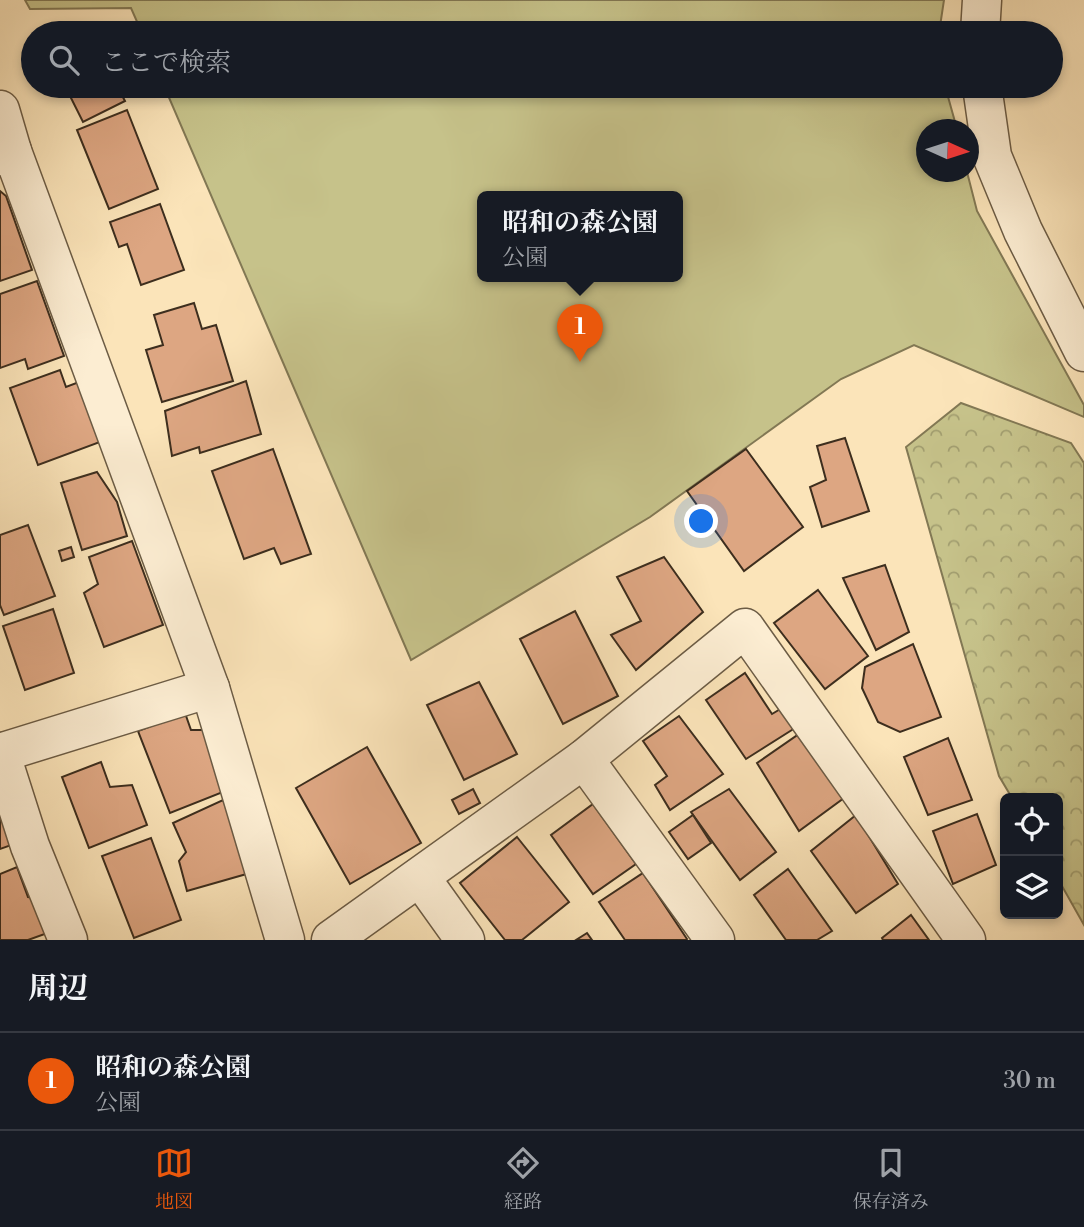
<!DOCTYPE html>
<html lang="ja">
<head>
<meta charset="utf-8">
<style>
  :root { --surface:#171b24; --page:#20242c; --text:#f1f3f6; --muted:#9ea1a6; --line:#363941; --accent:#ea580c }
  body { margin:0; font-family:"Libre Bodoni","Noto Serif JP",serif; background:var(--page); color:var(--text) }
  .controls { position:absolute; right:21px; bottom:21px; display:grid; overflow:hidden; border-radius:10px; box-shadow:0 4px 10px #0003 }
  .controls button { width:63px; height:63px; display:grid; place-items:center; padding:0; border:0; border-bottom:2px solid var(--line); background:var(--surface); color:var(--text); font:35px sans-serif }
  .compass { position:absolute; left:916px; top:119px; width:63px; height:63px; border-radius:50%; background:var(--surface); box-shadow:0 4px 10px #0003; rotate:93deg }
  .you { position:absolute; left:702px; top:522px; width:24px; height:24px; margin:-18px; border:5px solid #fff; border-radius:50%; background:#1a73e8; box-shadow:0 0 0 10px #1a73e833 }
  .badge { display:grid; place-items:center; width:46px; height:46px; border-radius:50%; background:var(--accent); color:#fff; font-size:23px; font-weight:700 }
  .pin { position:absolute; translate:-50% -58px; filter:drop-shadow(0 2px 4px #0008) }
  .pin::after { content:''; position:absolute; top:37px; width:24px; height:21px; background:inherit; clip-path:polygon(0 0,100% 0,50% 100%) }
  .popup { position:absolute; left:477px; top:191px; width:206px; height:91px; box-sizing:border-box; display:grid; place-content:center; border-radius:10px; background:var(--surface); filter:drop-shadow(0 2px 5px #0005); font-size:23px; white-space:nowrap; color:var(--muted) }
  .popup b { font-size:26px; color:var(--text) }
  .popup::after { content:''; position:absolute; left:50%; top:100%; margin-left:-14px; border:14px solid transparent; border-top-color:var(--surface) }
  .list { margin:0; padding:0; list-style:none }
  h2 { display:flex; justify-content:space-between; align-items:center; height:91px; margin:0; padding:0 28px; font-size:30px }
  h2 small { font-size:23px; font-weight:400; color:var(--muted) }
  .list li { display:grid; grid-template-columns:46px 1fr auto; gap:21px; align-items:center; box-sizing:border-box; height:98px; padding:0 28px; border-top:2px solid var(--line) }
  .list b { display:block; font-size:26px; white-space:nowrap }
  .list p { margin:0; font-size:23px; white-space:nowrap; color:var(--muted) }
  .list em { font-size:23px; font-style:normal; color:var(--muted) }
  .icon { flex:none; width:38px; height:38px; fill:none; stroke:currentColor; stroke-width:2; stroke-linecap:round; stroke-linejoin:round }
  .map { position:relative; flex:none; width:1084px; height:940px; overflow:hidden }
  .search { position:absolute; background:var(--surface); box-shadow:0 4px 10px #0003; left:21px; right:21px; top:21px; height:77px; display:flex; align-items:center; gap:18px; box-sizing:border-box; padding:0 24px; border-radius:38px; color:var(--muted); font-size:26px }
  .sheet { height:189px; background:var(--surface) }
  nav { display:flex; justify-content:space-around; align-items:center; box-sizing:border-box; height:98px; border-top:2px solid var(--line); background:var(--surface); font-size:19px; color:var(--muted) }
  nav a { display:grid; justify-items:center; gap:4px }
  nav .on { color:var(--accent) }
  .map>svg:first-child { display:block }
  .green { fill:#c6c28a; stroke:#827854; stroke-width:2; fill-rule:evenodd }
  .forest { fill:url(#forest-crowns); stroke:#827854; stroke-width:2 }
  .building { fill:#dda682; stroke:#3d2e1e; stroke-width:2 }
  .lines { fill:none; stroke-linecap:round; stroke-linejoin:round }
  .minor-casing { stroke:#6c5c45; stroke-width:41 }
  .tertiary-casing { stroke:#6c5c45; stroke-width:41 }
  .minor { stroke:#fcedd2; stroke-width:38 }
  .tertiary { stroke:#fcedd2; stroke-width:38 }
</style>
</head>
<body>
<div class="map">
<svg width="1084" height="940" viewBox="0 0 1084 940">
  <defs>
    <pattern id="forest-crowns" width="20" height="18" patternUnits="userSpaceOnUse" patternTransform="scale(1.75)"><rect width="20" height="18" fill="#c6c28a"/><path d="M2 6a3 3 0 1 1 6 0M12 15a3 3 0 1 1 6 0" fill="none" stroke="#a29e70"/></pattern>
  </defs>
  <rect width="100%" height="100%" fill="#fbe4b9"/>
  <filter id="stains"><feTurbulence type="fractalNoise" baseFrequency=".00286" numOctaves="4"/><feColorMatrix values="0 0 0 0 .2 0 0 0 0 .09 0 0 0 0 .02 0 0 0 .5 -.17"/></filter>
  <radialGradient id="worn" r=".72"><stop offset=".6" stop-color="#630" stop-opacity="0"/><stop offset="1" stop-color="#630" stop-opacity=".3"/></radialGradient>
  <g class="green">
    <polygon points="25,0 944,0 939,33 142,33 131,8 30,9"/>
    <path d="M 164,86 L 945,86 L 957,129 L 926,130 L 926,172 L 967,172 L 977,211 L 1084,405 L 1084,417 L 914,345 L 841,379 L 650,517 L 411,660 ZM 482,196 L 678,196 L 678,276 L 482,276 Z"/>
  </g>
  <polygon class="forest" points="961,403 1071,443 1084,463 1084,925 1058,879 1058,798 1012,798 999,776 906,447"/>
  <g class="building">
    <polygon points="87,26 91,33 57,33 65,29"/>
    <polygon points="65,86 117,86 125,101 83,122"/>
    <polygon points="127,110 158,189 109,209 77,130"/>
    <polygon points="0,191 6,196 32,270 0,281"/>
    <polygon points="160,204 184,270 141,285 127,244 119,247 110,222"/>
    <polygon points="37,281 64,356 28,369 25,359 0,368 0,294"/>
    <polygon points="194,303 202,329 216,325 233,381 162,402 146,350 163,345 154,315"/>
    <polygon points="60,370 66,387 79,382 100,442 38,465 10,388"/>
    <polygon points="246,381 261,434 200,453 199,447 172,456 165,411"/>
    <polygon points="845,438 869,511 822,527 810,487 826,480 817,446"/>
    <polygon points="273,449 311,554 281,564 274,548 244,559 212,471"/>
    <polygon points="746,449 803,527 744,571 687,491"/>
    <polygon points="97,472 117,502 127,536 82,550 61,483"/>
    <polygon points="28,525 55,596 4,615 0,605 0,535"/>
    <polygon points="132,541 163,625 104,647 84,593 98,584 89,557"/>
    <polygon points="71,547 74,557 62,561 59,551"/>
    <polygon points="664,557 703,612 636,670 611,635 641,621 617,577"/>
    <polygon points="885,565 909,632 876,650 843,578"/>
    <polygon points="818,590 868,656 825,689 774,623"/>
    <polygon points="53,609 74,673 25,690 3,626"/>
    <polygon points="575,611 618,696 563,724 520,639"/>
    <polygon points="913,644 941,717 900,732 878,722 862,688 865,667"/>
    <polygon points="745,673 772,714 782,708 795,728 746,759 706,700"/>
    <polygon points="479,682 517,754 464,780 427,705"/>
    <polygon points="185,713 191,730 205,730 228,790 170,813 138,731"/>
    <polygon points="679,716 723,774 670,810 655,785 667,776 643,741"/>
    <polygon points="799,734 844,798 799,831 757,763"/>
    <polygon points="948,738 972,800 928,815 904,757"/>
    <polygon points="367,747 421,843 350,884 296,788"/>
    <polygon points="101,762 110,787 132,785 147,825 89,848 62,777"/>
    <polygon points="0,781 20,842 0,849"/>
    <polygon points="473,789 480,803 459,814 452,800"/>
    <polygon points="729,789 776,852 740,880 691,812"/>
    <polygon points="223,800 238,832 250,873 187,891 179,861 186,852 173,823"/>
    <polygon points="593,804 636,864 593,894 551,835"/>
    <polygon points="977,814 996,865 953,884 933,831"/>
    <polygon points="693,815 711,843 688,859 669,832"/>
    <polygon points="856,815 898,884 856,913 811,851"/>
    <polygon points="517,837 569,902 522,940 505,940 460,883"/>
    <polygon points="151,838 181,920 134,938 102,856"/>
    <polygon points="17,867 28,897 44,899 56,930 28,940 0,940 0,874"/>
    <polygon points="788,869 832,931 817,940 786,940 754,895"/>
    <polygon points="643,873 687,939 686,940 625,940 599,902"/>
    <polygon points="911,915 929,940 883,940 882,938"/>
    <polygon points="587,933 592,940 576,940"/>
  </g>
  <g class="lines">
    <defs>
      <g id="minor">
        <polyline points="0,110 12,151"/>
        <polyline points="0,156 12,151 210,688 285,940"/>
        <polyline points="0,752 30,846 68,940"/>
        <polyline points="0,753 210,688"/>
        <polyline points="584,759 715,940"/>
        <polyline points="420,877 465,940"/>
        <polyline points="331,940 584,759 745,628 966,940"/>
      </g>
      <g id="tertiary">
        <polyline points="980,33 982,0"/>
        <polyline points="982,86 992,156 1023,231 1084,352"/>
      </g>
    </defs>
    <use href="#minor" class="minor-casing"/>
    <use href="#tertiary" class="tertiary-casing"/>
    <use href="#minor" class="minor"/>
    <use href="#tertiary" class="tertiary"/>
  </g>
  <rect width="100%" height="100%" filter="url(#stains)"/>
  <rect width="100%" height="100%" fill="url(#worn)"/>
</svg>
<div class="controls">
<button><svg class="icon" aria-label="locate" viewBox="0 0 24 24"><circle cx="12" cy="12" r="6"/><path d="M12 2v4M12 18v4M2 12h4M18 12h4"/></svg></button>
<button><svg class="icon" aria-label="layers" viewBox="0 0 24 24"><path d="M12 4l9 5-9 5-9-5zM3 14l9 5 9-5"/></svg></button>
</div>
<svg class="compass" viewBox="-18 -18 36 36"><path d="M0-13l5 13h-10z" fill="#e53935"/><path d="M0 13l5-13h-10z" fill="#9ea1a6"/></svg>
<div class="you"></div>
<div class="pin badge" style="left:580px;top:362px">1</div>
<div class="popup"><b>昭和の森公園</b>公園</div>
<div class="search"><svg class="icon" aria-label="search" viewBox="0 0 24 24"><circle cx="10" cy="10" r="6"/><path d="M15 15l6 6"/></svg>ここで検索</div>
</div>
<section class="sheet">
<h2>周辺<small></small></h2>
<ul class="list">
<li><span class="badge">1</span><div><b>昭和の森公園</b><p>公園</p></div><em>30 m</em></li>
</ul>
</section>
<nav>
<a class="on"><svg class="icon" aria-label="map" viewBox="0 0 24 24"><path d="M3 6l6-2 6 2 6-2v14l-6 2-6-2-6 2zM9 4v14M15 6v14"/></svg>地図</a>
<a><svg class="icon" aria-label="directions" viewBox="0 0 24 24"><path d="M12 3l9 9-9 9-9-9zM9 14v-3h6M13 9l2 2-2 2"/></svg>経路</a>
<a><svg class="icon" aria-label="saved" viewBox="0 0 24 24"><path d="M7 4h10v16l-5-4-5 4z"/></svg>保存済み</a>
</nav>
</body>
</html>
